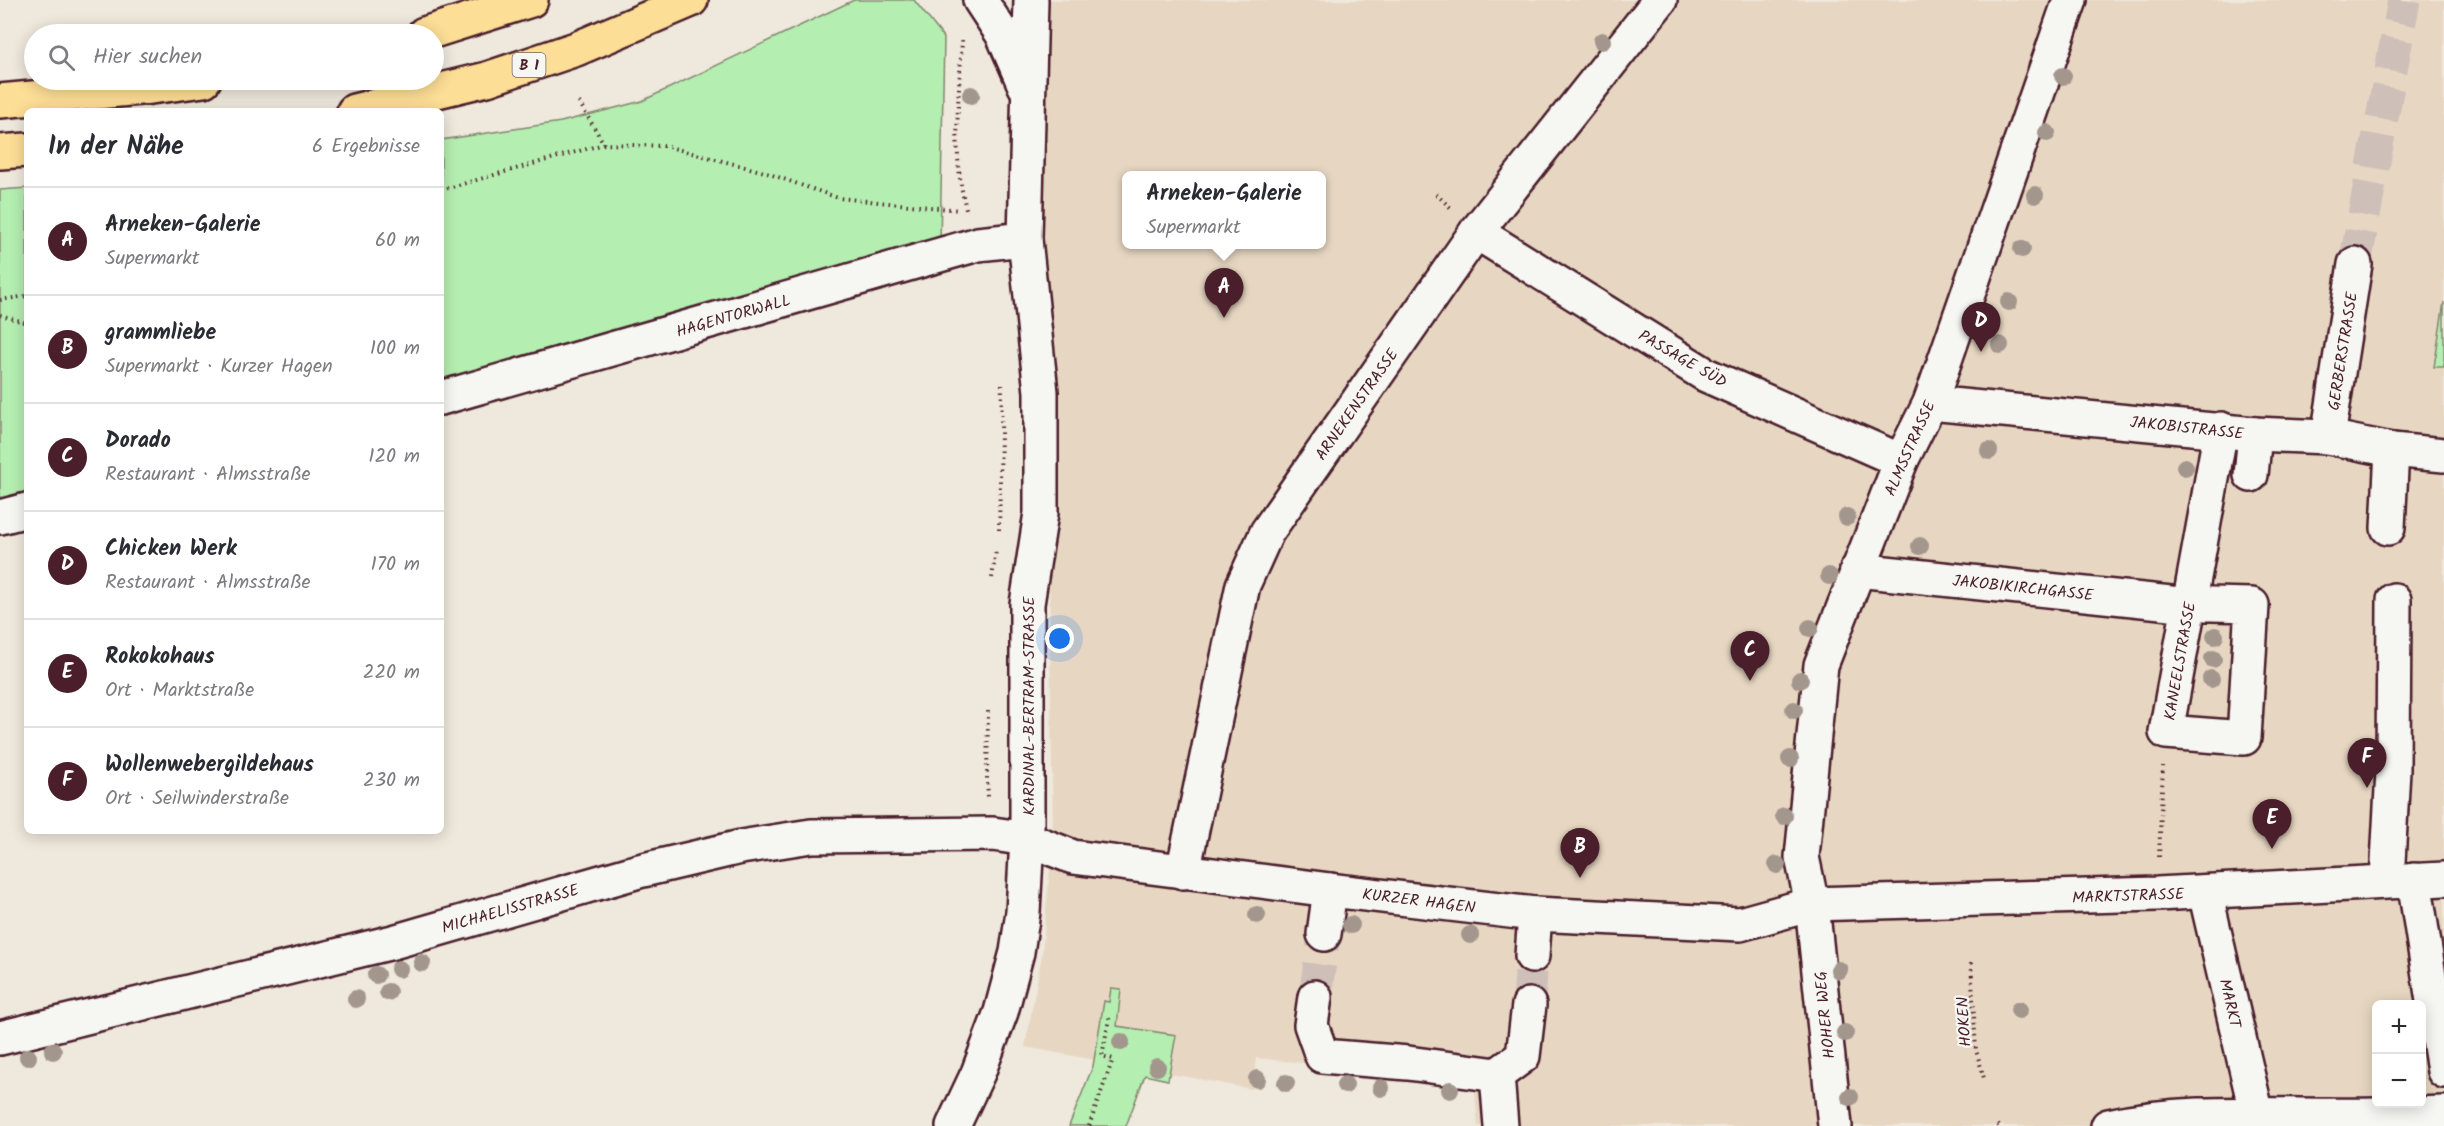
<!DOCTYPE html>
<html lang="de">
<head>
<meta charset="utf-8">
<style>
  :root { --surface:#fff; --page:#f7f7f7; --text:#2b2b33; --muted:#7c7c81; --line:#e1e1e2; --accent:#4a1f2b }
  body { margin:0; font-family:Kalam,sans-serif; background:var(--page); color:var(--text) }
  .controls { position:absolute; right:18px; bottom:18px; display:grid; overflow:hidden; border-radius:9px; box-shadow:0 3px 15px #0003 }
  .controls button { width:54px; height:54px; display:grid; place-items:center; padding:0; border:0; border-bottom:2px solid var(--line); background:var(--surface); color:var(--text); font:30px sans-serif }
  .you { position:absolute; left:1060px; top:639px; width:21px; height:21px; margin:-15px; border:4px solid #fff; border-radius:50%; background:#1a73e8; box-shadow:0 0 0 9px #1a73e833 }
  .badge { display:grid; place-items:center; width:39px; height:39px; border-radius:50%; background:var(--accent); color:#fff; font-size:20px; font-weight:700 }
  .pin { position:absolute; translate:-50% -50px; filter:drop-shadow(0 2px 3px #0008) }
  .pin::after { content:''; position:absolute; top:32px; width:21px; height:18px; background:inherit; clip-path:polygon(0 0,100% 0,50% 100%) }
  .popup { position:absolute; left:1122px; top:171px; width:204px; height:78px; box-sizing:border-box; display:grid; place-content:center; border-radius:9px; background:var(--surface); filter:drop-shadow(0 2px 4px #0005); font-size:20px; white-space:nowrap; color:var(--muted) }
  .popup b { font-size:22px; color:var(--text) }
  .popup::after { content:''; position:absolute; left:50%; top:100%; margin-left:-12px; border:12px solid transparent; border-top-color:var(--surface) }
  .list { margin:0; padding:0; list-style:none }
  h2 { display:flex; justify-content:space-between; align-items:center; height:78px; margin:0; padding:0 24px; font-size:26px }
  h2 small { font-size:20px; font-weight:400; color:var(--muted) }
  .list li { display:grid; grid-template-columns:39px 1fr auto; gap:18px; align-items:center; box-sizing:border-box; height:108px; padding:0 24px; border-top:2px solid var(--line) }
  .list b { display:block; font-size:22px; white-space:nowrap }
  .list p { margin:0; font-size:20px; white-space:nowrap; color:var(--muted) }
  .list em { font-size:20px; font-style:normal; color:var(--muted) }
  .icon { flex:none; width:33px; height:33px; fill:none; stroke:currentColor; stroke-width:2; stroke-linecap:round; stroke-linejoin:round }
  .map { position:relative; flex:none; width:2444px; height:1126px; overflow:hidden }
  .search { position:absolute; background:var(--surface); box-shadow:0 3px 15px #0003; left:24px; top:24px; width:420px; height:66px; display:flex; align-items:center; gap:15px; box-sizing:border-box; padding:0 21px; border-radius:33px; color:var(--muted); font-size:22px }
  .panel { position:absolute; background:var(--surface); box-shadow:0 3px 15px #0003; left:24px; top:108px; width:420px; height:726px; border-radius:9px }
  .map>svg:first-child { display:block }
  .built { fill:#e7d7c2; fill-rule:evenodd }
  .green { fill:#b5eeb1; stroke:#80866e; stroke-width:1.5 }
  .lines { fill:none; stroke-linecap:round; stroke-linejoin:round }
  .minor-tunnel { stroke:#cec0b9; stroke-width:33; stroke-dasharray:33 16; stroke-linecap:butt }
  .minor-casing { stroke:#4a1f2b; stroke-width:38 }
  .major-casing { stroke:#4a1f2b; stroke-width:38 }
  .path { stroke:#4a1f2b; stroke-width:4; stroke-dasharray:1.5 4.5; stroke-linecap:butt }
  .minor { stroke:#f6f6f2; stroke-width:33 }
  .major { stroke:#fdde96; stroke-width:33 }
  .tree { fill:#a3968d }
  .labels { text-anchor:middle; stroke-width:4.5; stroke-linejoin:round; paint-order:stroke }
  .shield { fill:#f6f6f2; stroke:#7e6067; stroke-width:1.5 }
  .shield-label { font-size:15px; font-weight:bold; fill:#4a1f2b }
  .street-label { font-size:16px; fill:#4a1f2b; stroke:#f6f6f2 }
</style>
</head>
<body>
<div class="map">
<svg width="2444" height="1126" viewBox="0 0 2444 1126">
  <rect width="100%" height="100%" fill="#efe8dc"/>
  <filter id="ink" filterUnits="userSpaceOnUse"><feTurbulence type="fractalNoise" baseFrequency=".0167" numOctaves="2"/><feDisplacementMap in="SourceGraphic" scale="12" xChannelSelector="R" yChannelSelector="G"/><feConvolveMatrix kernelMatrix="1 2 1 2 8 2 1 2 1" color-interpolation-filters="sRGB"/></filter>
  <g filter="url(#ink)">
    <path class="built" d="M 1041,0 L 2444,0 L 2444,1126 L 1478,1126 L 1474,1081 L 1256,1058 L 1252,1089 L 1025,1047 L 1042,954 L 1053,836 ZM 1126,176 L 1322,176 L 1322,244 L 1126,244 ZM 2376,1004 L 2422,1004 L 2422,1104 L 2376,1104 Z"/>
    <g class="green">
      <polygon points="854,0 914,0 944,38 940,245 441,388 441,140 561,122 642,101"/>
      <polygon points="27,188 27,506 0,513 0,190"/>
      <polygon points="2444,302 2444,367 2434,367"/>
      <polygon points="1111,988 1121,989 1117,1026 1176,1035 1168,1080 1145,1075 1126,1126 1069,1126 1093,1066 1104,1001 1109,1002"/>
    </g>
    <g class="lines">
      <g class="minor-tunnel">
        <polyline points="2355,264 2404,0"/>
        <polyline points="1315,997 1324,934"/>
        <polyline points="1529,1005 1532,956"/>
      </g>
      <defs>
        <g id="minor">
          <polyline points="980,0 1003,35 1025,86"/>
          <polyline points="1476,232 1706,375 1901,461"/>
          <polyline points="441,398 978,244 1025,239"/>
          <polyline points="1930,403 2255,434 2328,437 2392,450 2444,455"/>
          <polyline points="2328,437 2355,264"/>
          <polyline points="2251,475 2255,434"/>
          <polyline points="0,517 27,510"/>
          <polyline points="2388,528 2392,450"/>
          <polyline points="1857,570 2171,603 2252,605 2244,738 2166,732 2221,429"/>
          <polyline points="1183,872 1243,585 1267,532 1476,232 1660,0"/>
          <polyline points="2414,880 2444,1071"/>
          <polyline points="2387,881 2393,770 2394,600"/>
          <polyline points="2205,892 2257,1115"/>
          <polyline points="1324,934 1330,890"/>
          <polyline points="1532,956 1535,914"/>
          <polyline points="1315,997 1311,1025 1322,1056 1408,1063 1497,1075 1523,1056 1529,1005"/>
          <polyline points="0,1038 393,942 639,871 741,847 811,836 993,834 1027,839 1073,857 1330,890 1535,914 1740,924 1812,904 2157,894 2444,879"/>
          <polyline points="1497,1075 1501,1126"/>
          <polyline points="953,1126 978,1073 1001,1012 1017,952 1023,912 1027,839 1027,604 1041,513 1041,392 1025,239 1031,0"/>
          <polyline points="1835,1126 1812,904 1802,857 1821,665 1901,461 1930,403 2070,0"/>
          <path d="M 2108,1126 C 2171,1112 2237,1114 2301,1115 C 2349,1116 2396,1115 2444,1113"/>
        </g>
        <g id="major">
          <polyline points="424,34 531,0"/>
          <polyline points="0,101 151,87 204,80"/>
          <polyline points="354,111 487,79 576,49 691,0"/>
          <polyline points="0,152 27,150"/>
        </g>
      </defs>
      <use href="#minor" class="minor-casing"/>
      <use href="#major" class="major-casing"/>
      <g class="path">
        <path d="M 962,40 C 959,97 951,156 967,212"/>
        <polyline points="579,102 604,144"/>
        <polyline points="441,190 604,144 665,146 761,171 838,198 960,210"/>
        <polyline points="1436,194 1451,208"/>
        <polyline points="0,300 27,296"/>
        <polyline points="0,315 27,323"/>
        <polyline points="999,530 1002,385"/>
        <polyline points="992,578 996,550"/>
        <polyline points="988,711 987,779 988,797"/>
        <polyline points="2159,857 2163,766"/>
        <polyline points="1971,963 1976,1050 1984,1078"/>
        <polyline points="1998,1125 1999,1126"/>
        <polyline points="1089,1126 1113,1059 1102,1056 1110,1014"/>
      </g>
      <use href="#minor" class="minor"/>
      <use href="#major" class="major"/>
    </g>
    <g class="tree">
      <circle cx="1602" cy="41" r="9"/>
      <circle cx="2063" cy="76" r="9"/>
      <circle cx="971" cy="95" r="9"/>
      <circle cx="2047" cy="133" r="9"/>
      <circle cx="2035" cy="195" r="9"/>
      <circle cx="2022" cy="249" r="9"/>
      <circle cx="2009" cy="302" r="9"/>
      <circle cx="2000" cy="345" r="9"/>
      <circle cx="1989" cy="451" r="9"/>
      <circle cx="2185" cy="467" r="9"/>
      <circle cx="1847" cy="517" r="9"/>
      <circle cx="1920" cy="546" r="9"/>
      <circle cx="1829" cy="576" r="9"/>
      <circle cx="1810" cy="628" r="9"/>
      <circle cx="2215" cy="636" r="9"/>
      <circle cx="2213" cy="659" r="9"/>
      <circle cx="2211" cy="679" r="9"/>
      <circle cx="1800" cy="680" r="9"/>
      <circle cx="1794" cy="710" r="9"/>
      <circle cx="1790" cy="759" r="9"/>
      <circle cx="1784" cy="816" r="9"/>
      <circle cx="1777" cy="865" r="9"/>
      <circle cx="1257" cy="915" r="9"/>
      <circle cx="1351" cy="925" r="9"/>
      <circle cx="1470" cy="935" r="9"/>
      <circle cx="422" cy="963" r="9"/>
      <circle cx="399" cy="969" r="9"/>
      <circle cx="1839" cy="970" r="9"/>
      <circle cx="376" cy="975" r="9"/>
      <circle cx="388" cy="992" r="9"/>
      <circle cx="356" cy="999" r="9"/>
      <circle cx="2019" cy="1010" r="9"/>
      <circle cx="1845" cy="1033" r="9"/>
      <circle cx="1121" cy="1042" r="9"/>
      <circle cx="53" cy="1051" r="9"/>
      <circle cx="28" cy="1057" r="9"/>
      <circle cx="1157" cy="1067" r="9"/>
      <circle cx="1257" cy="1079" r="9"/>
      <circle cx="1286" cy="1083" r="9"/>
      <circle cx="1345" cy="1085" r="9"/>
      <circle cx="1381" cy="1088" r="9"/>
      <circle cx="1450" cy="1090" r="9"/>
      <circle cx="1850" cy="1097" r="9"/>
    </g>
  </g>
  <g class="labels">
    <rect class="shield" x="512.5" y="53" width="33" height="24" rx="4.5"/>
    <g class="shield-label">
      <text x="529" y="70">B 1</text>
    </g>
    <g class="street-label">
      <text transform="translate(733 315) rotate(-16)" y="6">HAGENTORWALL</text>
      <text transform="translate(2342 351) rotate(-81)" y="6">GERBERSTRASSE</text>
      <text transform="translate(1683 358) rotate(30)" y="6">PASSAGE SÜD</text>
      <text transform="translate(1356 404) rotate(-55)" y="6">ARNEKENSTRASSE</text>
      <text transform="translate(2187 427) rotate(6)" y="6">JAKOBISTRASSE</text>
      <text transform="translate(1909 448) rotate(-66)" y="6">ALMSSTRASSE</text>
      <text transform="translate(2023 587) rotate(6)" y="6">JAKOBIKIRCHGASSE</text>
      <text transform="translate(2179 661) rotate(-80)" y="6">KANEELSTRASSE</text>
      <text transform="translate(1028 706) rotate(-90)" y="6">KARDINAL-BERTRAM-STRASSE</text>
      <text transform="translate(2128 895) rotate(-2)" y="6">MARKTSTRASSE</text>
      <text transform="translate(1419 900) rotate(7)" y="6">KURZER HAGEN</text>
      <text transform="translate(510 908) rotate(-16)" y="6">MICHAELISSTRASSE</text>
      <text transform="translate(2231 1003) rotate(77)" y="6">MARKT</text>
      <text transform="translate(1824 1015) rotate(-96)" y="6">HOHER WEG</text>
      <text transform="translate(1963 1022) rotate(-94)" y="6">HOKEN</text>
    </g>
  </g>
</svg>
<div class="controls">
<button>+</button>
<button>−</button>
</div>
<div class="you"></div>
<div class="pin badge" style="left:1224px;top:318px">A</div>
<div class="popup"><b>Arneken-Galerie</b>Supermarkt</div>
<div class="pin badge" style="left:1580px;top:878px">B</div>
<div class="pin badge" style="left:1750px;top:681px">C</div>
<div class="pin badge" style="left:1981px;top:352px">D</div>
<div class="pin badge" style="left:2272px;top:849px">E</div>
<div class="pin badge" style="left:2367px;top:788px">F</div>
<div class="search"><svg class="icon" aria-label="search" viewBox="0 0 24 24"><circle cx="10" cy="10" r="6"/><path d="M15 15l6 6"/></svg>Hier suchen</div>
<section class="panel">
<h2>In der Nähe<small>6 Ergebnisse</small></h2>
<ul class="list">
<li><span class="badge">A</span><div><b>Arneken-Galerie</b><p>Supermarkt</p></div><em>60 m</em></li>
<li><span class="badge">B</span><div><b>grammliebe</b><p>Supermarkt · Kurzer Hagen</p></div><em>100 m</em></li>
<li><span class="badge">C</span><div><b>Dorado</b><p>Restaurant · Almsstraße</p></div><em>120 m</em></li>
<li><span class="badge">D</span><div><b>Chicken Werk</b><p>Restaurant · Almsstraße</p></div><em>170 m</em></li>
<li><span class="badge">E</span><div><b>Rokokohaus</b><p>Ort · Marktstraße</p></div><em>220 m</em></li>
<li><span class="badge">F</span><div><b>Wollenwebergildehaus</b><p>Ort · Seilwinderstraße</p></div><em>230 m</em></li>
</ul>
</section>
</div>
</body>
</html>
